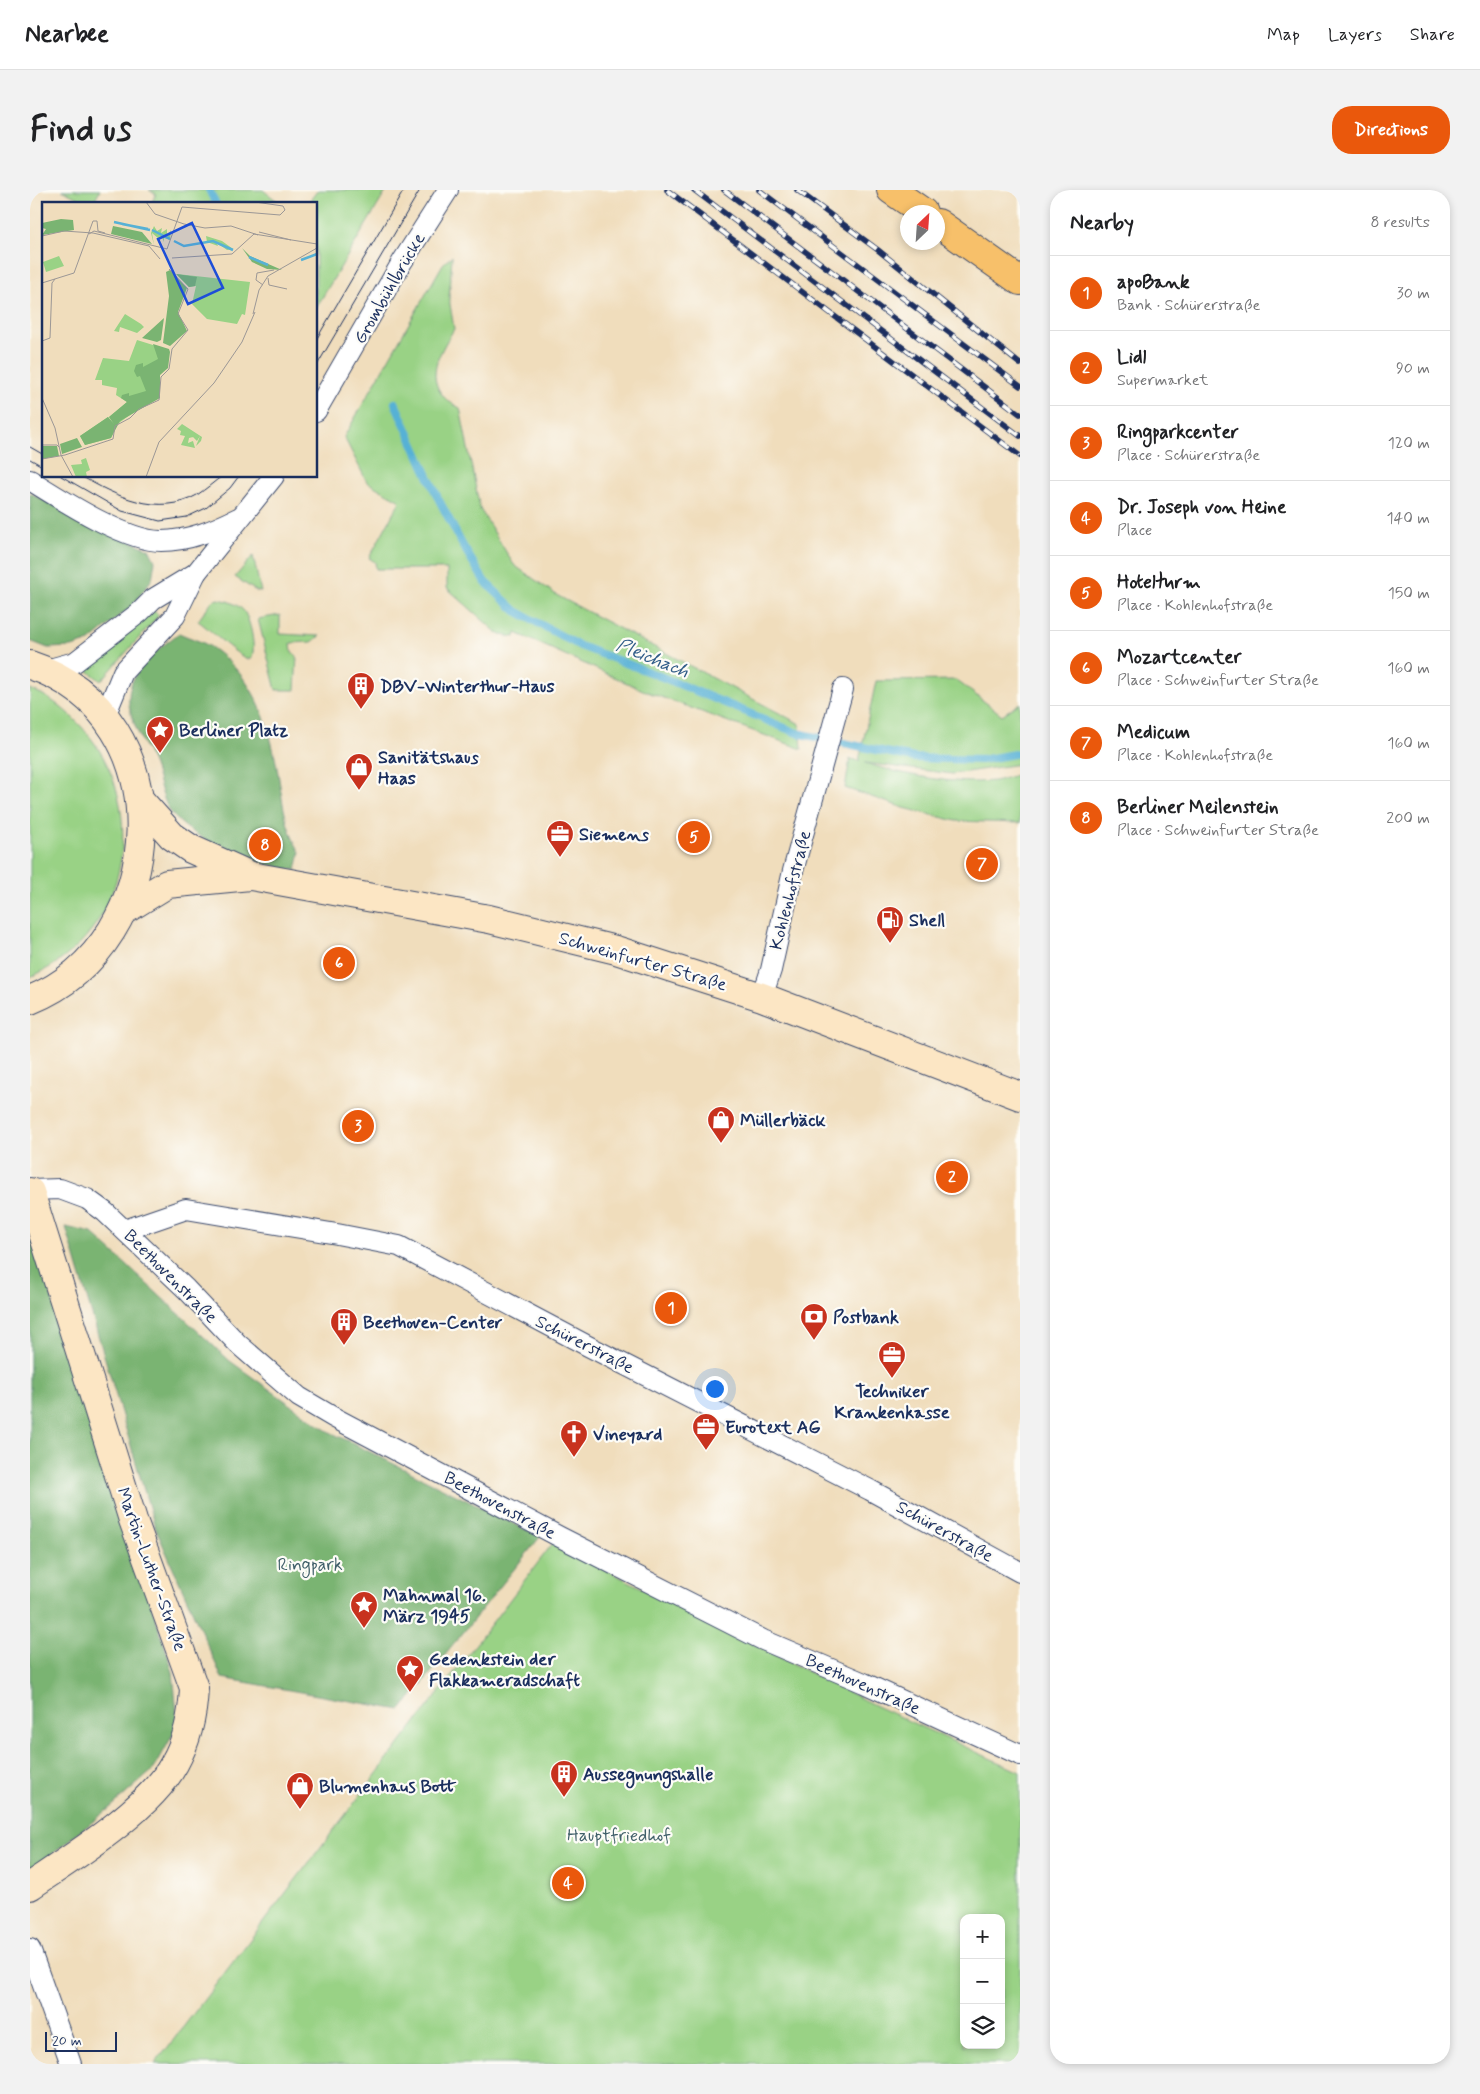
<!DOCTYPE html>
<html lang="en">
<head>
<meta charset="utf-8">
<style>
  :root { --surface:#fff; --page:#f2f2f2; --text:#202124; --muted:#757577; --line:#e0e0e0; --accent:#ea580c }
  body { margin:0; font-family:Mynerve,sans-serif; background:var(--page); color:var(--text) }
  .controls { position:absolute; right:15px; bottom:15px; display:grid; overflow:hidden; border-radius:10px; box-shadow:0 2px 8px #0003 }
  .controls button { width:45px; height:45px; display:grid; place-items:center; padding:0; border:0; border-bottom:1px solid var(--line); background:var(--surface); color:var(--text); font:25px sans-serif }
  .compass { position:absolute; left:870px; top:15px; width:45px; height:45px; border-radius:50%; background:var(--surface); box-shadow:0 2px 8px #0003; rotate:25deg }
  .scale { position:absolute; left:15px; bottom:12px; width:72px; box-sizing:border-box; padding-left:5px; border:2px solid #1b2f5e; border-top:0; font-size:14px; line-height:18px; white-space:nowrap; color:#1b2f5e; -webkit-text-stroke:4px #fdfcf7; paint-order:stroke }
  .you { position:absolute; left:684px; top:1198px; width:18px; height:18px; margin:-12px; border:4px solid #fff; border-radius:50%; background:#1a73e8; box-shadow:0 0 0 8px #1a73e833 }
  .badge { display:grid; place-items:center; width:32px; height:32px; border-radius:50%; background:var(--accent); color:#fff; font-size:16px; font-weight:700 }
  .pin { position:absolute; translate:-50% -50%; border:2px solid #fff; box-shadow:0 1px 5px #0006 }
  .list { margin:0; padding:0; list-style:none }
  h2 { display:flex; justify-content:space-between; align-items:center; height:65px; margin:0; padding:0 20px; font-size:21px }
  h2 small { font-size:16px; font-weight:400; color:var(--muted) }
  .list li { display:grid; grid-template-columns:32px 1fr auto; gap:15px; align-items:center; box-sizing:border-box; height:75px; padding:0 20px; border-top:1px solid var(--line) }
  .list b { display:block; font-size:19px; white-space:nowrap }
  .list p { margin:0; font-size:16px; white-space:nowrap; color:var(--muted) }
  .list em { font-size:16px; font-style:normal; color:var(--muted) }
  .icon { flex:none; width:28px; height:28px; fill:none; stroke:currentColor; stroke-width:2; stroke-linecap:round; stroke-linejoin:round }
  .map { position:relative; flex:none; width:990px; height:1874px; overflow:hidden; border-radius:20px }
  header { display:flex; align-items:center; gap:30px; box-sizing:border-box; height:70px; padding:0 25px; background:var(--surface); border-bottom:1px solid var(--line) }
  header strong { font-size:24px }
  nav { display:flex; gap:28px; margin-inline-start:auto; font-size:18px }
  .intro { display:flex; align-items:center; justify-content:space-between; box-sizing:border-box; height:120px; padding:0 30px }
  h1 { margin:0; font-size:35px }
  .button { padding:12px 22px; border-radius:20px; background:var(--accent); color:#fff; font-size:18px; font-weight:700 }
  main { display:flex; gap:30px; padding:0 30px }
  aside { flex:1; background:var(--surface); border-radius:20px; box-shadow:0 2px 8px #0003 }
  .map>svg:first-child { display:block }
  .green { fill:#99d285; stroke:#5a8072; fill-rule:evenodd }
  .forest { fill:#7ab472; stroke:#4a7268 }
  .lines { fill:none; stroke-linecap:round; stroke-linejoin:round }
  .stream { stroke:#57b1d5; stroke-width:8 }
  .street-casing { stroke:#3b496c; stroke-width:22 }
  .secondary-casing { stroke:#3b496c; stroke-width:30 }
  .primary-casing { stroke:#3b496c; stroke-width:30 }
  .street { stroke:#fff; stroke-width:20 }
  .secondary { stroke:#fce6c4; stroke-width:28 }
  .primary { stroke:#f7c06b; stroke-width:28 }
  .tram { stroke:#1b2f5e; stroke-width:1 }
  .rail-casing { stroke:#1b2f5e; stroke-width:5.5 }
  .rail { stroke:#fdfcf7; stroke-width:4; stroke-dasharray:11; stroke-linecap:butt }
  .labels { text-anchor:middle; stroke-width:4.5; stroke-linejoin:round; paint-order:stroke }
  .street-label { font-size:18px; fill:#1b2f5e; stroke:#fdfcf7 }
  .poi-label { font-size:18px; font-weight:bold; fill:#1b2f5e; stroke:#fdfcf7; text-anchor:start }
  .park-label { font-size:18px; fill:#41606a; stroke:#fdfcf7 }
  .water-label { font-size:19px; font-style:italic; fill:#305c88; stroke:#fdfcf7 }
  .inset-river { fill:none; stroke:#57b1d5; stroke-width:2.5 }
  .inset-road { fill:none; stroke:#9b9796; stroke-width:1 }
  .view { fill:#1d4ed8; fill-opacity:0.15; stroke:#1d4ed8; stroke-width:2.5 }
  .inset-edge { fill:none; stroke:#1b2f5e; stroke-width:2.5 }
</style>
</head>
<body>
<header>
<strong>Nearbee</strong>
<nav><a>Map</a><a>Layers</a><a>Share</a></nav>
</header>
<div class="intro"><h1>Find us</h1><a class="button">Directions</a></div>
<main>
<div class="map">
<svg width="990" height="1874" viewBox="0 0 990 1874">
  <rect width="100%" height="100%" fill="#fdfcf7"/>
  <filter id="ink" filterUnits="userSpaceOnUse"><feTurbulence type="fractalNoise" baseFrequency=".02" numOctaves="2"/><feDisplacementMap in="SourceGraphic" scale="10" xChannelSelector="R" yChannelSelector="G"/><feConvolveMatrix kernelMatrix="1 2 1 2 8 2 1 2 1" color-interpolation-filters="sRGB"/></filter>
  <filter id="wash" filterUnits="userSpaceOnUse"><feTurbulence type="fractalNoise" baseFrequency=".0096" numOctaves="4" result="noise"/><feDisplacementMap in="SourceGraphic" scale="20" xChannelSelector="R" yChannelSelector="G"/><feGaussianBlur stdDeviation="1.12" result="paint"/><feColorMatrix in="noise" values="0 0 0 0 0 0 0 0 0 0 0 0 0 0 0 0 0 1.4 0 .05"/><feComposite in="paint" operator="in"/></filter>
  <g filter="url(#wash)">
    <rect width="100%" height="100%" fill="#f0ddbc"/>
    <g class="green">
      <polygon points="32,0 70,0 63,14 59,14"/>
      <polygon points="119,0 233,0 251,14 121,14 126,4"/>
      <polygon points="288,0 357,0 286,118 286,14 277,14"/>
      <path d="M 422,66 L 419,108 L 424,139 C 412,159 394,185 414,207 C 418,212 425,215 430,218 L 450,319 L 484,375 L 528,406 L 770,534 L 772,559 L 615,501 L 486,443 L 485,447 L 471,445 L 465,441 L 417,398 L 417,379 L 346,379 L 345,372 L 339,368 L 370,311 L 337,292 L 314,247 L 413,74 Z"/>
      <polygon points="223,366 231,402 226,401 205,387"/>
      <path d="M 188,409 C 196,410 207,414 213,420 C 220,428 227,460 221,469 C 211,471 179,438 168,431 L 182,411 Z"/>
      <polygon points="124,421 129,425 71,491 58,481 58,477"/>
      <polygon points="250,425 250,444 290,446 282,452 261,453 262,462 267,466 265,500 246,500 228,429"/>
      <path d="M 926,490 L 972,525 L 990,513 L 990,574 L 923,584 L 835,573 C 874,585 923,595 964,591 C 972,590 981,586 990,584 L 990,633 L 926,631 L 874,618 L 815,598 L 820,569 L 829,571 L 846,491 Z"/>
      <path d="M 0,499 C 17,505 33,518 46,531 C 123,607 103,745 0,787 Z"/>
      <path d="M 523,1353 L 846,1516 L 990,1582 L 990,1874 L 125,1874 ZM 934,1728 L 971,1728 L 971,1855 L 934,1855 Z"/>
    </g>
    <g class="forest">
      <polygon points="0,303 64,336 119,359 125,371 122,389 102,416 60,451 42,457 18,458 0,451"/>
      <path d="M 149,443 C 159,448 172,451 181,457 C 228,490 240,536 249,589 C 253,615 256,640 270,662 L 266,680 C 232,677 159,650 140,621 C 131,607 129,587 122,571 C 114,554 97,526 99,507 C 100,478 129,459 149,443 Z"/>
      <polygon points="36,1037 62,1043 200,1171 296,1240 510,1347 371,1520 192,1488 125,1337"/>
      <polygon points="0,1039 143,1482 148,1535 124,1579 81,1617 0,1682"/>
    </g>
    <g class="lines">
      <g class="stream">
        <polyline points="179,0 186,14"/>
        <polyline points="365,213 408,308 433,356 455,392 486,421 550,456 627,485 767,543 884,568 951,570 990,563"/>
      </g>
    </g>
  </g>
  <g filter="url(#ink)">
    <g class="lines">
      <defs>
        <g id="street">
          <polyline points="286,221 372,72 418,0"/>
          <path d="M 0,290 C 32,310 95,351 131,351 C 159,351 184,340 208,328"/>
          <polyline points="16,480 45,472 110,422 123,409 166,383"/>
          <polyline points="75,526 93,482 145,426 166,383 244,286"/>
          <polyline points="732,807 741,780 763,681 813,499"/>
          <polyline points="0,1000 30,999 57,1009 75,1022 156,1099 208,1154 269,1207 303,1227 530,1347 733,1450 834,1493 990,1565"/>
          <polyline points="95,1040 156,1019 307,1044 369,1056 558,1156 840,1300 990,1382"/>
          <polyline points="0,1759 41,1874"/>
        </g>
        <g id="secondary">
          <path d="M 0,475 C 153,525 142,753 0,810"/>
          <polyline points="109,609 142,646 161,659 221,686 459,729 586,760 732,807 990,906"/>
          <polyline points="93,721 137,694 220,686"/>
          <path d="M 0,1002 L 103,1330 L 164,1498 C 163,1523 157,1551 144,1574 C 120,1619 43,1667 0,1696"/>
        </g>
        <g id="primary">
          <polyline points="861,0 893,22"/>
          <polyline points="908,33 990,91"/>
        </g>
      </defs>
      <use href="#street" class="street-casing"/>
      <use href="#secondary" class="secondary-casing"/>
      <use href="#primary" class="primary-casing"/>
      <use href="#street" class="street"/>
      <use href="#secondary" class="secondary"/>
      <use href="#primary" class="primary"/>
      <g class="tram">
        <polyline points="286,150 374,0"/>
        <polyline points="286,177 390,0"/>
        <polyline points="0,257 14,265"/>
        <polyline points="0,269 14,277"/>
        <polyline points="31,286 92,321 130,331 157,327 176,318 200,298 209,286"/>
        <path d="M 51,286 C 85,306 129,327 167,305 C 176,299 184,292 192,286"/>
      </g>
      <defs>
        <g id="rail">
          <polyline points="637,0 990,266"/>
          <polyline points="664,0 990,246"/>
          <polyline points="694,0 990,224"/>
          <polyline points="729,0 990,196"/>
          <polyline points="767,0 848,60 990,174"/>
        </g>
      </defs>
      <use href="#rail" class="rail-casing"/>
      <use href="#rail" class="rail"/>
    </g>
  </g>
  <defs>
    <symbol id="building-pin" viewBox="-11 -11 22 30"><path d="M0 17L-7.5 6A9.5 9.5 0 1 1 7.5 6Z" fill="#c8321e" stroke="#fdfcf7"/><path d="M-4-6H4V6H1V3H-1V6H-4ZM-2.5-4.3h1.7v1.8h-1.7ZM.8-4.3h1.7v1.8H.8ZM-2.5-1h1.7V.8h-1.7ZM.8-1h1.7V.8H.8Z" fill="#fff"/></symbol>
    <symbol id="sight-pin" viewBox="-11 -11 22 30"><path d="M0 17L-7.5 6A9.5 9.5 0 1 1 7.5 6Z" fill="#c8321e" stroke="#fdfcf7"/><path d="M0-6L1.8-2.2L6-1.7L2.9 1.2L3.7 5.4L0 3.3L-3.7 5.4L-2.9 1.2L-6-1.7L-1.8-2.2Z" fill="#fff"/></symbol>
    <symbol id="shop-pin" viewBox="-11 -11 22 30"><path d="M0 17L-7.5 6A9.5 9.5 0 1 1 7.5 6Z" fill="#c8321e" stroke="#fdfcf7"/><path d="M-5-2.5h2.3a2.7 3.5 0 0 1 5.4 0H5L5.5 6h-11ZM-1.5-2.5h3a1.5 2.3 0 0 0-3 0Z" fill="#fff"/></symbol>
    <symbol id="office-pin" viewBox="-11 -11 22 30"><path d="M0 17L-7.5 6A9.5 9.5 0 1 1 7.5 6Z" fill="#c8321e" stroke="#fdfcf7"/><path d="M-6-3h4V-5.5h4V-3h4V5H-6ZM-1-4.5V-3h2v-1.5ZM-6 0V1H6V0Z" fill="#fff"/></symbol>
    <symbol id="fuel-pin" viewBox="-11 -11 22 30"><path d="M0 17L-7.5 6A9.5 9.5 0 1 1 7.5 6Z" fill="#c8321e" stroke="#fdfcf7"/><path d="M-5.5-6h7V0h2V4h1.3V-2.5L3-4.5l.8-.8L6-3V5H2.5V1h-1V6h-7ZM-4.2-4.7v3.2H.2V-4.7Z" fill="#fff"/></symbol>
    <symbol id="bank-pin" viewBox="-11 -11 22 30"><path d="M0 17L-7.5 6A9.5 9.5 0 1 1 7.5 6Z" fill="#c8321e" stroke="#fdfcf7"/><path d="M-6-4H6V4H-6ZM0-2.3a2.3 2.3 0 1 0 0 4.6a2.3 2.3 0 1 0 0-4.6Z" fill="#fff"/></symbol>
    <symbol id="church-pin" viewBox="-11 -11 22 30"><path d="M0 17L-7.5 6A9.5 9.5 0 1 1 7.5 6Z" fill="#c8321e" stroke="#fdfcf7"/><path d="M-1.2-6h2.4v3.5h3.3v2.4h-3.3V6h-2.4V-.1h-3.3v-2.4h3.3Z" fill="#fff"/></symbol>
  </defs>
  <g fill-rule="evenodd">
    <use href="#building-pin" x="315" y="480" width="32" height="43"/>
    <use href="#sight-pin" x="114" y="524" width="32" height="43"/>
    <use href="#shop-pin" x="313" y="561" width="32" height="43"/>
    <use href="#office-pin" x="514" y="628" width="32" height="43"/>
    <use href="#fuel-pin" x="844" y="714" width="32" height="43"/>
    <use href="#shop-pin" x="675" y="914" width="32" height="43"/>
    <use href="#bank-pin" x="768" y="1111" width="32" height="43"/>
    <use href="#building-pin" x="298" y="1116" width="32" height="43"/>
    <use href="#office-pin" x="846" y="1149" width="32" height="43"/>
    <use href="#office-pin" x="660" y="1221" width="32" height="43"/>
    <use href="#church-pin" x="528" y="1228" width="32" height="43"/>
    <use href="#sight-pin" x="318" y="1399" width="32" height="43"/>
    <use href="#sight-pin" x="364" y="1463" width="32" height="43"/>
    <use href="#building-pin" x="518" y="1568" width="32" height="43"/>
    <use href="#shop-pin" x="254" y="1580" width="32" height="43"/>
  </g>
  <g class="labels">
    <g class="street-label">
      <text transform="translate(359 98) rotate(-60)" y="6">Grombühlbrücke</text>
      <text transform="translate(760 700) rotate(-76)" y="6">Kohlenhofstraße</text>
      <text transform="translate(613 771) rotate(16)" y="6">Schweinfurter Straße</text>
      <text transform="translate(141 1086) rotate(45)" y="6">Beethovenstraße</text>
      <text transform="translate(555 1154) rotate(27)" y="6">Schürerstraße</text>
      <text transform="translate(470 1315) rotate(28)" y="6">Beethovenstraße</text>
      <text transform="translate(915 1341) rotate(29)" y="6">Schürerstraße</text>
      <text transform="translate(122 1379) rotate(70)" y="6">Martin-Luther-Straße</text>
      <text transform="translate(833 1494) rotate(24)" y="6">Beethovenstraße</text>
    </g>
    <g class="poi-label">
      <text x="350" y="502">DBV-Winterthur-Haus</text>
      <text x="149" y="546">Berliner Platz</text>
      <text x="348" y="573">Sanitätshaus<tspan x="348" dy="21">Haas</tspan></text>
      <text x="549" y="650">Siemens</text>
      <text x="879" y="736">Shell</text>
      <text x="710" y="936">Müllerbäck</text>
      <text x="803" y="1133">Postbank</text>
      <text x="333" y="1138">Beethoven-Center</text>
      <text x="862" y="1207" text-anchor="middle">Techniker<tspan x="862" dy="21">Krankenkasse</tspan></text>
      <text x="695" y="1243">Eurotext AG</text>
      <text x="563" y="1250">Vineyard</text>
      <text x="353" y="1411">Mahnmal 16.<tspan x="353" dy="21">März 1945</tspan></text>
      <text x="399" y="1475">Gedenkstein der<tspan x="399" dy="21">Flakkameradschaft</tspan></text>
      <text x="553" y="1590">Aussegnungshalle</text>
      <text x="289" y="1602">Blumenhaus Bott</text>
    </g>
    <g class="park-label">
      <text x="280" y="1380">Ringpark</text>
      <text x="589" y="1651">Hauptfriedhof</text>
    </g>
    <g class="water-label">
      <text transform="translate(623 467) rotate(22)" y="7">Pleichach</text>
    </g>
  </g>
  <g transform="translate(12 12)">
    <rect width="275" height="275" fill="#f0ddbc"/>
    <path d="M 112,24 L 115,29 L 120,26 L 119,31 L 125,27 L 125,34 L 129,28 L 128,38 L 122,36 L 122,40 L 120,35 L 117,37 L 110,31 L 112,43 L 109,31 ZM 164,34 L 180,39 L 191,47 L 185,48 L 174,40 L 176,44 L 165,40 ZM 17,54 L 22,64 L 4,70 L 1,60 ZM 135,72 L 208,80 L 203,113 L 200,112 L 195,122 L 165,117 L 150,102 L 154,84 L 147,85 ZM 83,112 L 99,122 L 102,125 L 95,131 L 78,125 L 77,130 L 72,129 ZM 95,138 L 127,148 L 101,203 L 73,224 L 69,236 L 43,243 L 38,234 L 66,215 L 72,222 L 67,215 L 85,200 L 74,193 L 75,186 L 60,183 L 60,178 L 53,178 L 61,156 L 87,159 ZM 140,222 L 160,235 L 159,239 L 154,244 L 158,234 L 155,239 L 148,232 L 151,235 L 147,236 L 146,241 L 151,239 L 153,246 L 139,243 L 143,234 L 138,233 L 139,229 L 135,227 ZM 44,256 L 48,268 L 44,270 L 45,275 L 34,275 L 29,263 L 40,262 L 39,258 Z" fill="#99d285"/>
    <path d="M 19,17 L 31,18 L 32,28 L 0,33 L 4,27 L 0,26 L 0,21 ZM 71,24 L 100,30 L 110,42 L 69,32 ZM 200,46 L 208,54 L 240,68 L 225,67 L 210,60 ZM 128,68 L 145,86 L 136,110 L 145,129 L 128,144 L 121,141 L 127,94 L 124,70 ZM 134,72 L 155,75 L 153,84 L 147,85 ZM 122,116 L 119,138 L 115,140 L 100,136 ZM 111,142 L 127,147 L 128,150 L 126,166 L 118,173 L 118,196 L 78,219 L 69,236 L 43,243 L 38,234 L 66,215 L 72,222 L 67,215 L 85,200 L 79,196 L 80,193 L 87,191 L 87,194 L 104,189 L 98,174 L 95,175 L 92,169 L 94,163 L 101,161 L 101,165 L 116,157 ZM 35,236 L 40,245 L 20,252 L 18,242 ZM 0,244 L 15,244 L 17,254 L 0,257 Z" fill="#7ab472"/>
    <path class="inset-river" d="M 72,20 L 108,28M 80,22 L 106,27M 110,28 L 128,37M 132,39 L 142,44 L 171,39 L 191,48M 207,55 L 226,63M 259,58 L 275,52"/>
    <path class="inset-road" d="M 104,0 L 113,12 L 142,22 L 163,26 L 189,24 L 216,33M 217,30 L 249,38M 47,32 L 52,29 L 125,47 L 140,5 L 238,13 L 243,8 L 241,4 L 213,0M 0,34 L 22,29 L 51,31 L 107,44 L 118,57M 130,56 L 190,52 L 212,32 L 275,42M 226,76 L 227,83 L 245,87M 0,81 L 32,71 L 51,19 L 55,19 L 56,29 L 63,31M 221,83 L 214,78 L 215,71 L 232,68M 211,112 L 217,88 L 226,74 L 275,46M 0,139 L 8,136 L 10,81 L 13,77M 0,196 L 13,226 L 19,253 L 31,275M 0,243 L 15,243 L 17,245M 0,257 L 23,253 L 71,237 L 73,224 L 88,216 L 97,207 L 117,198 L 119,175 L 127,167 L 130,147 L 146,128 L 136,112 L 146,87 L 127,67M 104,275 L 117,240 L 172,181 L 200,140 L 213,110"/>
    <path class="view" d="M 150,21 L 181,86 L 146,102 L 116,37 Z"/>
    <rect width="275" height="275" class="inset-edge"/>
  </g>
</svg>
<div class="controls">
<button>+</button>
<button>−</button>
<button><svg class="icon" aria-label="layers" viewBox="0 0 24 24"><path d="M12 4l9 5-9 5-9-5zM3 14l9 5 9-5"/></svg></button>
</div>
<svg class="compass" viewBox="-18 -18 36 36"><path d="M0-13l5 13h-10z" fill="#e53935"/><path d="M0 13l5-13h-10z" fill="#757577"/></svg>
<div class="scale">20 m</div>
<div class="you"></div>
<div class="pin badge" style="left:641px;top:1118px">1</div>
<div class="pin badge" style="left:922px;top:987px">2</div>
<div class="pin badge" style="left:328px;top:936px">3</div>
<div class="pin badge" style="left:538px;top:1693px">4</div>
<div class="pin badge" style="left:664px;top:647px">5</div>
<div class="pin badge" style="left:309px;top:773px">6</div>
<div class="pin badge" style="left:952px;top:674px">7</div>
<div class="pin badge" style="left:235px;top:655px">8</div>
</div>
<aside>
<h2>Nearby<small>8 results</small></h2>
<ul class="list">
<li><span class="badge">1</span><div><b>apoBank</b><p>Bank · Schürerstraße</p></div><em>30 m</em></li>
<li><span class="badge">2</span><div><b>Lidl</b><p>Supermarket</p></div><em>90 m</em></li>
<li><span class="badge">3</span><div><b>Ringparkcenter</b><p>Place · Schürerstraße</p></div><em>120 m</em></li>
<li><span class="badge">4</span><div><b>Dr. Joseph von Heine</b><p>Place</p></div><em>140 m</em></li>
<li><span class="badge">5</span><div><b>Hotelturm</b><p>Place · Kohlenhofstraße</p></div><em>150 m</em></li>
<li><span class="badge">6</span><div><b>Mozartcenter</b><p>Place · Schweinfurter Straße</p></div><em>160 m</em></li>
<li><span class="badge">7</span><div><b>Medicum</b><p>Place · Kohlenhofstraße</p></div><em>160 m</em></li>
<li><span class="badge">8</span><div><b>Berliner Meilenstein</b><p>Place · Schweinfurter Straße</p></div><em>200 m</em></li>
</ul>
</aside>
</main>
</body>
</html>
